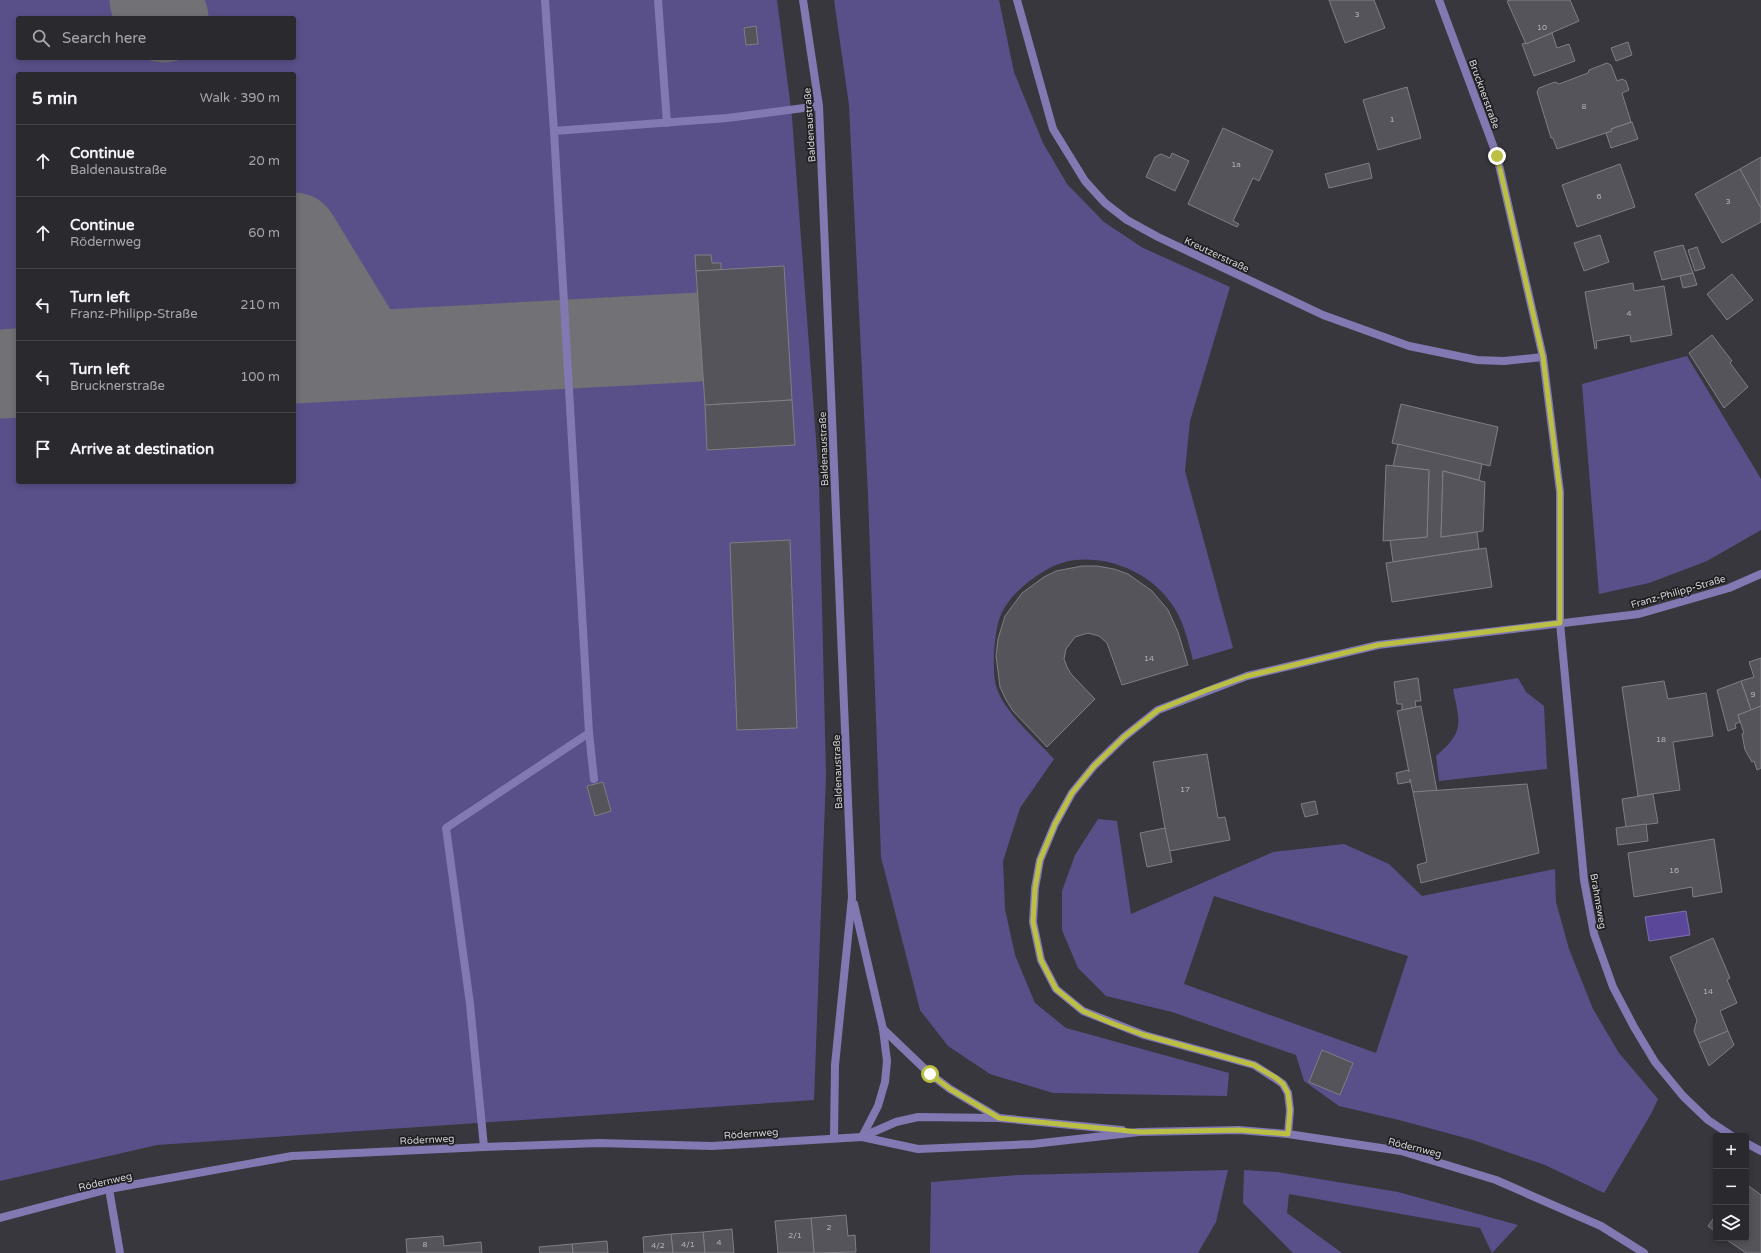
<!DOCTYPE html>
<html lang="en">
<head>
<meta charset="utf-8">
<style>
  :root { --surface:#2a292e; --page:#36353a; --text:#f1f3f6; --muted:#a5a6aa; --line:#46454a }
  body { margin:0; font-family:"Varela Round",sans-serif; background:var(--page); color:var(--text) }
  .controls { position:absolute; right:12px; bottom:12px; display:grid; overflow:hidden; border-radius:4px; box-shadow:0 2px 6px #0003 }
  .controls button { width:36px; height:36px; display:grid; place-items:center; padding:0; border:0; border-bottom:1px solid var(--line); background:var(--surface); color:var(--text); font:20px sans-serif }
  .stop { position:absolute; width:12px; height:12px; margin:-9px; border:3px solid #bbc044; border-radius:50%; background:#fff }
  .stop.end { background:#bbc044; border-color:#fff; box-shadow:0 1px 4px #0008 }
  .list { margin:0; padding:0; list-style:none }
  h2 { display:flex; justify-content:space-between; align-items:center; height:52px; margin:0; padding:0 16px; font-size:17px }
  h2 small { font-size:13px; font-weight:400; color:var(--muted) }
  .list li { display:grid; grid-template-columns:26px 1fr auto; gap:12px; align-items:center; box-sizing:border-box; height:72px; padding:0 16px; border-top:1px solid var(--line) }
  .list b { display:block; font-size:15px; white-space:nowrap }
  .list p { margin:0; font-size:13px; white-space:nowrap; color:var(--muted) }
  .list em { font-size:13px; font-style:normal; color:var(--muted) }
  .icon { flex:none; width:22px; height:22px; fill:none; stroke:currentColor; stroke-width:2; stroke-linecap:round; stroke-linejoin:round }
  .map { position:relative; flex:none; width:1761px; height:1253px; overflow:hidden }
  .search { position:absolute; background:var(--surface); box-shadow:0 2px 6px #0003; left:16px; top:16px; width:280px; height:44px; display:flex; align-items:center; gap:10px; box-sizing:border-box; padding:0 14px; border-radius:4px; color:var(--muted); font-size:15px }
  .panel { position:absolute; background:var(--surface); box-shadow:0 2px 6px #0003; left:16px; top:72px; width:280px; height:412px; border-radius:4px }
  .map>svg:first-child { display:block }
  .green { fill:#5a5089; fill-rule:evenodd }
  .water { fill:#5b479a; stroke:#7e70ab }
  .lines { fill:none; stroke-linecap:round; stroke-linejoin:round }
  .taxiway { stroke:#727176; stroke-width:89 }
  .building { fill:#55545a; stroke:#7f7e84 }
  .service { stroke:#8279b2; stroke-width:8 }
  .minor { stroke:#8279b2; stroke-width:8 }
  .tertiary { stroke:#8279b2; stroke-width:8 }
  .route { stroke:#bbc044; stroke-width:5 }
  .labels { text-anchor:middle; stroke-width:3.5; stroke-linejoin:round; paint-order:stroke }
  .number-label { font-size:8px; fill:#b2b1b6 }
  .street-label { font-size:10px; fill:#d1d0d4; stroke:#1f1f21 }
</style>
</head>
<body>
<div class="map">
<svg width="1761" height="1253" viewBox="0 0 1761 1253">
  <rect width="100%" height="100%" fill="#38373d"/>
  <g class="green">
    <path d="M 0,0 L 777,0 L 792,117 L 819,480 L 826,775 L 814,1100 L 157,1145 L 0,1181 ZM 18,18 L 294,18 L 294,58 L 18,58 ZM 18,74 L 294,74 L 294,482 L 18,482 Z"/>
    <path d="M 834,0 L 999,0 L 1014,72 L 1043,143 L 1067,184 L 1104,222 L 1143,248 L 1230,287 L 1190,421 L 1185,471 L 1233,648 L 1193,660 C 1187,638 1183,617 1168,599 C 1146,570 1101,553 1065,562 C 1052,565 1039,574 1028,582 C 1017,591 1005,603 1000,617 C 996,628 995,641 994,653 C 994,664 993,678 997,689 C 1006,714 1036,739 1054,759 L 1020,808 L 1003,861 L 1005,909 L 1015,955 L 1035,1003 L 1066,1028 L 1229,1073 L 1227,1096 L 1053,1093 L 990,1074 L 948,1046 L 920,1010 L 881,857 L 868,495 L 849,105 Z"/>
    <polygon points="1687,356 1761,479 1761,530 1707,561 1649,583 1599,594 1582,384"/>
    <path d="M 1518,678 L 1526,692 L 1544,706 L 1547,769 L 1439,781 L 1436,756 C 1465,731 1460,724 1453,689 Z"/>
    <path d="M 1098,819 L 1117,821 L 1131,914 L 1273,852 L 1344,844 L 1389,864 L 1422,896 L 1555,869 L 1556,902 L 1569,949 L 1593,1009 L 1619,1053 L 1658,1099 L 1651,1114 L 1604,1193 L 1545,1165 L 1473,1140 L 1399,1120 L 1339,1106 L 1304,1081 L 1296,1055 L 1172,1012 L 1106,996 L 1078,968 L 1062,930 L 1062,891 L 1075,855 ZM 1214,896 L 1408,956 L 1376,1053 L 1184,984 Z"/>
    <polygon points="1228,1170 1216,1222 1198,1253 930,1253 931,1182 1018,1175"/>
    <polygon points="1244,1170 1277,1172 1398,1192 1518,1225 1492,1253 1480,1228 1289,1194 1287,1213 1342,1253 1293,1253 1243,1203"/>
  </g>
  <polygon class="water" points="1686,911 1690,935 1649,941 1645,917"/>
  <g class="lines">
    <g class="taxiway">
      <polyline points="154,0 164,18"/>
      <polyline points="294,237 366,355"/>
      <polyline points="294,359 700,337"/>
      <polyline points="0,374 18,373"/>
    </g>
  </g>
  <g class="building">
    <polygon points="1329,0 1374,0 1385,28 1345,43"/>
    <polygon points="1511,0 1570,0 1579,21 1526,44 1507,1"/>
    <polygon points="756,26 758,44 746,45 744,28"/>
    <polygon points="1552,33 1557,48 1569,44 1575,61 1534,76 1522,44 1525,43 1526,44"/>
    <polygon points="1628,42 1632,55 1616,61 1611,48"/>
    <polygon points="1607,63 1611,65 1617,81 1622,79 1626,81 1629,90 1622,93 1631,122 1611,129 1612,131 1557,149 1553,138 1551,138 1537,92 1539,88 1555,82 1559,84 1588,73 1589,70"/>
    <polygon points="1407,87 1421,138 1378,150 1363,100"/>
    <polygon points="1632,122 1638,139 1611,148 1606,133 1612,131 1611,129"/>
    <polygon points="1223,128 1273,151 1259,181 1253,178 1233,221 1239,224 1237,227 1188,204"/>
    <polygon points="1172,153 1189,161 1175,191 1146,177 1155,157 1161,154 1170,158"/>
    <polygon points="1761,157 1761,208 1740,169"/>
    <polygon points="1369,163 1372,178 1329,188 1325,174"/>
    <polygon points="1620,164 1635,207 1577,227 1562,185"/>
    <polygon points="1740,169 1761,208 1761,222 1722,243 1695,194"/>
    <polygon points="1600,235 1609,262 1584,271 1574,243"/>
    <polygon points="1683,245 1693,273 1662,280 1654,252"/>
    <polygon points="1697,247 1705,268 1695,271 1688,250"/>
    <polygon points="695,255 711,255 712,263 721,263 721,270 696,271"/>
    <polygon points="784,266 792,400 705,405 696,271"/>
    <polygon points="1693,273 1697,285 1683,288 1680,276"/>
    <polygon points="1732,274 1753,300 1727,320 1707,294"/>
    <polygon points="1633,283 1634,291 1664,286 1672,335 1631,342 1630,335 1596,341 1597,348 1595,349 1585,292"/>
    <polygon points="1712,335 1732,361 1730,363 1748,387 1724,408 1689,353"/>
    <polygon points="792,400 795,445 707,450 705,405"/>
    <polygon points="1401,404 1498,427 1490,466 1392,443"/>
    <polygon points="1398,444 1482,464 1479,480 1443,471 1441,537 1477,532 1479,549 1393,562 1390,540 1427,537 1429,470 1393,466"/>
    <polygon points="1386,465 1429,470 1427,537 1383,541"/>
    <polygon points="1443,471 1485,482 1483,531 1441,537"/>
    <polygon points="790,540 797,728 737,730 730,543"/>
    <polygon points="1486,548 1492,587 1392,602 1386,563"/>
    <polygon points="1082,566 1097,566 1114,569 1128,574 1152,591 1168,610 1178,632 1188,665 1122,685 1107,643 1099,636 1088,633 1075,637 1066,649 1064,659 1067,667 1071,674 1095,699 1047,747 1013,711 1006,700 1000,687 998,671 996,656 998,639 1005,616 1022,593 1044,577 1056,571"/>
    <polygon points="1761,658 1761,706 1751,710 1741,681 1754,677 1749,662"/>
    <polygon points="1418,678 1421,701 1415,701 1416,707 1402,710 1402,704 1397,704 1394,682"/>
    <polygon points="1664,681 1668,699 1706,693 1713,736 1673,742 1680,790 1638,796 1622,687"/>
    <polygon points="1741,681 1751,710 1738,715 1740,722 1735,724 1736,728 1728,731 1717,690"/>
    <polygon points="1421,706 1437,791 1413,792 1410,779 1410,782 1398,784 1396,773 1408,770 1409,772 1397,711"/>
    <polygon points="1761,706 1761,768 1757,770 1754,761 1752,762 1745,750 1742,734 1744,733 1738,715"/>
    <polygon points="1207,754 1218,818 1225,817 1230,840 1169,851 1153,762"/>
    <polygon points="603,782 611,811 595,816 587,786"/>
    <polygon points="1527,784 1539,853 1421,883 1417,865 1427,862 1413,792"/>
    <polygon points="1653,794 1658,823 1626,827 1622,799"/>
    <polygon points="1315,801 1318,814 1305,817 1301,804"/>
    <polygon points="1646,824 1648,841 1618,845 1616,828"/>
    <polygon points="1165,828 1172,862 1147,867 1140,833"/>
    <polygon points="1714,839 1722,892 1693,897 1692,887 1634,897 1628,853"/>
    <polygon points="1713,938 1730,978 1727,980 1737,1003 1720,1011 1728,1031 1699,1043 1694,1031 1697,1020 1670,957"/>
    <polygon points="1728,1031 1734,1045 1709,1066 1699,1043"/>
    <polygon points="1322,1050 1353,1063 1340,1095 1309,1082"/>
    <polygon points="1746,1184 1761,1195 1761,1253 1746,1253 1724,1238 1746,1238"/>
    <polygon points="846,1215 848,1236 855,1235 856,1252 814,1253 811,1218"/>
    <polygon points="1716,1215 1716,1232 1708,1226"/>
    <polygon points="811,1218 814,1253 778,1253 775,1221"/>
    <polygon points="732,1229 734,1253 705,1253 703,1232"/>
    <polygon points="703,1232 705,1253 673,1253 671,1234"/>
    <polygon points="671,1234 673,1253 644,1253 643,1237"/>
    <polygon points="443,1236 444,1246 481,1242 482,1253 407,1253 406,1239"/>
    <polygon points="607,1241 608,1253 573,1253 572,1244"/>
    <polygon points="572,1244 573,1253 540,1253 539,1247"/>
  </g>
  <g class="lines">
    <g class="service">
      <polyline points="545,0 554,131 589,733 594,779"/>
      <polyline points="658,0 667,123"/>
      <polyline points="554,131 727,118 819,106"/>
      <polyline points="484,1147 470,1004 446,828 589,733"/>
    </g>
    <g class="minor">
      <polyline points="1017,0 1053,129 1085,181 1105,203 1127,220 1158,237 1323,315 1409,346 1477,360 1504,361 1543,357"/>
      <polyline points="1439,0 1497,156 1543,357 1560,492 1560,623 1584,880 1594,934 1613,987 1634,1027 1655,1062 1683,1096 1708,1120 1732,1136"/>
      <polyline points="1288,1134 1290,1110 1288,1093 1283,1084 1276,1079 1254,1065 1144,1035 1083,1011 1056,989 1041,960 1033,922 1035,888 1040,860 1055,824 1072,793 1094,766 1124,737 1158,710 1247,676 1378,645 1639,614 1729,588 1761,574"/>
      <polyline points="862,1137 918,1149 1033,1144 1139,1132 1239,1130 1288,1134 1401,1151 1496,1180 1601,1226 1644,1253"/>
      <polyline points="862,1137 896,1122 918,1117 999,1118 1122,1130"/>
      <polyline points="1746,1143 1761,1151"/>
      <polyline points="109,1189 120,1253"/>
    </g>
    <g class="tertiary">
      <polyline points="803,0 819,106 852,897 835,1065 834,1138"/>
      <polyline points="883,1029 930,1074 950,1089 999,1118"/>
      <polyline points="0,1218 109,1189 292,1156 484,1147 599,1143 712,1146 862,1137 878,1106 885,1082 887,1061 883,1029 854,904"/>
    </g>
  </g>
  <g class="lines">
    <polyline class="route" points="930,1074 950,1089 999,1118 1139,1132 1239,1130 1288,1134 1290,1110 1288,1093 1283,1084 1276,1078 1254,1065 1144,1035 1114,1024 1083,1011 1056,989 1041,960 1033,922 1035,888 1040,860 1055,824 1072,793 1094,766 1124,737 1158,710 1207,690 1247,676 1378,645 1560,623 1560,492 1543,357 1497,156"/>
  </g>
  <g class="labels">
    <g class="number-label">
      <text x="1357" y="17">3</text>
      <text x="1542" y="30">10</text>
      <text x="1584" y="109">8</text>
      <text x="1392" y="122">1</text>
      <text x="1236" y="167">1a</text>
      <text x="1599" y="199">6</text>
      <text x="1728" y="204">3</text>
      <text x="1629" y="316">4</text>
      <text x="1149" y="661">14</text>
      <text x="1753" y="697">9</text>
      <text x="1661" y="742">18</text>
      <text x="1185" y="792">17</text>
      <text x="1674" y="873">16</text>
      <text x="1708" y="994">14</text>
      <text x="829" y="1230">2</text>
      <text x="795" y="1238">2/1</text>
      <text x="719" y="1245">4</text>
      <text x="425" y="1247">8</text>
      <text x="688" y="1247">4/1</text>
      <text x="658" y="1248">4/2</text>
    </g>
    <g class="street-label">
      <text transform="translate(1485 94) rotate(70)" y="4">Brucknerstraße</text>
      <text transform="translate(809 125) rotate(-94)" y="4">Baldenaustraße</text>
      <text transform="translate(1217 254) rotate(25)" y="4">Kreutzerstraße</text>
      <text transform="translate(823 449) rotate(-92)" y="4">Baldenaustraße</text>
      <text transform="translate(1678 591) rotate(-16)" y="4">Franz-Philipp-Straße</text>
      <text transform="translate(837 772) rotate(-92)" y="4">Baldenaustraße</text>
      <text transform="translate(1599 901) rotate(80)" y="4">Brahmsweg</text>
      <text transform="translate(751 1133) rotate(-4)" y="4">Rödernweg</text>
      <text transform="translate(427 1139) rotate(-3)" y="4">Rödernweg</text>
      <text transform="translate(1415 1147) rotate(14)" y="4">Rödernweg</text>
      <text transform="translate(105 1181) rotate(-13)" y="4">Rödernweg</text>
    </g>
  </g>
</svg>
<div class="controls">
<button>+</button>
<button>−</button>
<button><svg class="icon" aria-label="layers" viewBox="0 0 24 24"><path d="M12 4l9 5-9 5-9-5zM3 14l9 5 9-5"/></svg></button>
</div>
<div class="stop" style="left:930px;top:1074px"></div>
<div class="stop end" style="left:1497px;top:156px"></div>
<div class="search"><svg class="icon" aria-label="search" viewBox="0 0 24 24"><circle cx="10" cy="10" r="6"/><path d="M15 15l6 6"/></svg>Search here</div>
<section class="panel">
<h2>5 min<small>Walk · 390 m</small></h2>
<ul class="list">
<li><svg class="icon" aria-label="ahead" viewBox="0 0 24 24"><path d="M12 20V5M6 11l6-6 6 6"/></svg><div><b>Continue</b><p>Baldenaustraße</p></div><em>20 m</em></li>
<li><svg class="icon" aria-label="ahead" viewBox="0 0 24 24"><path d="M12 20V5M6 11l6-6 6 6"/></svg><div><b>Continue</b><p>Rödernweg</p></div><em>60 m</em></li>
<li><svg class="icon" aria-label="left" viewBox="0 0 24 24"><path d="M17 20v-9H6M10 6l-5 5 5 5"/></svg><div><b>Turn left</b><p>Franz-Philipp-Straße</p></div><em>210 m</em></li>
<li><svg class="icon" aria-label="left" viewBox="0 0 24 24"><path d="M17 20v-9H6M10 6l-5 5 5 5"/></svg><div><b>Turn left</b><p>Brucknerstraße</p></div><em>100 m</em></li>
<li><svg class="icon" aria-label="arrive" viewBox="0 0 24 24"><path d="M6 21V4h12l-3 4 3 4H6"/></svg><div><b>Arrive at destination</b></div></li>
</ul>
</section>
</div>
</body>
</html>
